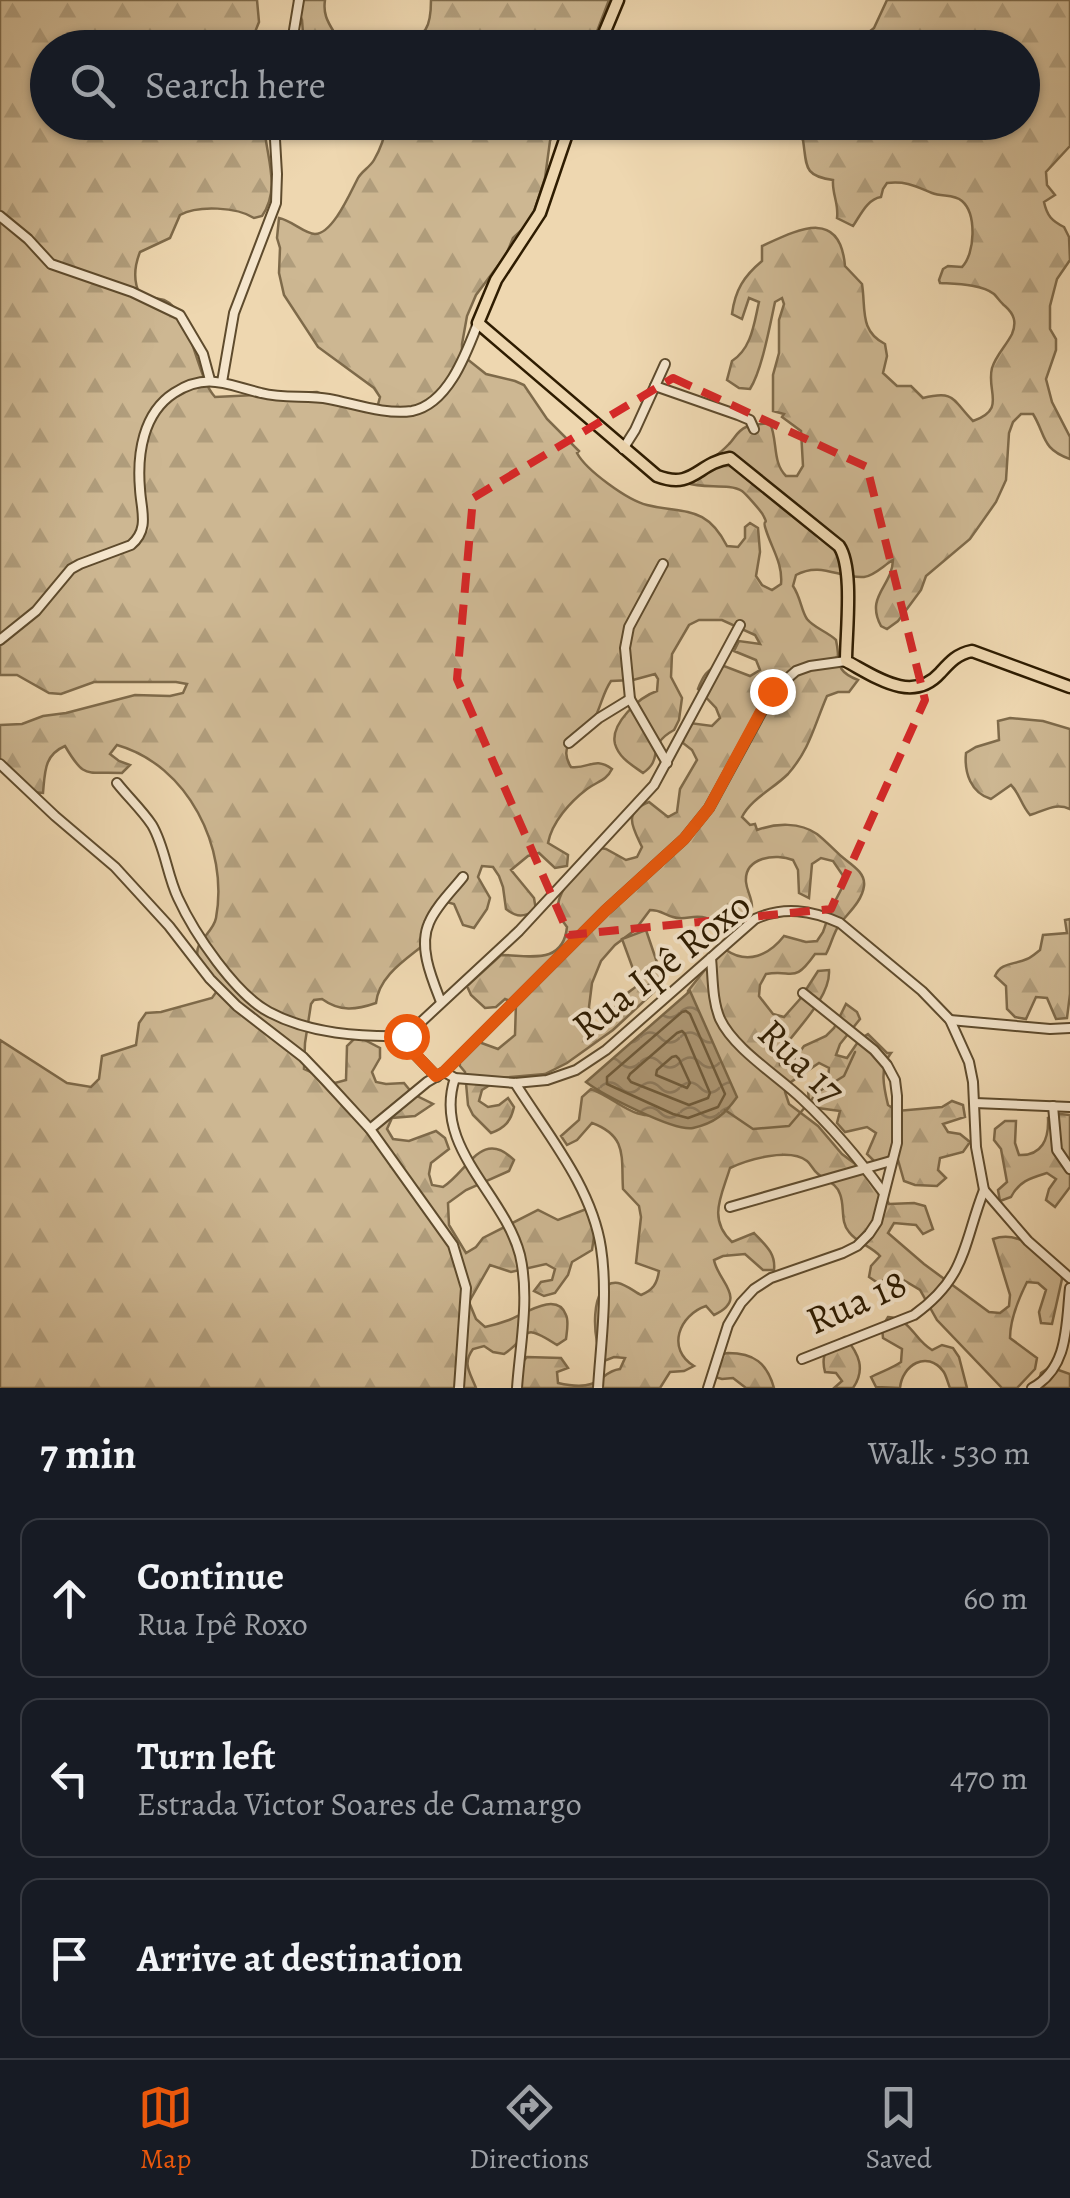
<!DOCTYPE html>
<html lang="en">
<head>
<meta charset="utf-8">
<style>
  :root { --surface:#171b24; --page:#242831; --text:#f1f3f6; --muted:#9ea1a6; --line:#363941; --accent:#ea580c }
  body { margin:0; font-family:Alegreya,serif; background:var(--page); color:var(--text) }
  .stop { position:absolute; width:30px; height:30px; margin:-22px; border:8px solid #ea580c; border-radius:50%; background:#fff }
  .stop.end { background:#ea580c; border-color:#fff; box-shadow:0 2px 10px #0008 }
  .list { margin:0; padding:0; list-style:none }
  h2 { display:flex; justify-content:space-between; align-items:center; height:130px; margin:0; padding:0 40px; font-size:42px }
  h2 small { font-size:32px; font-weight:400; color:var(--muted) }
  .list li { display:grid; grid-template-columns:65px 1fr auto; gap:30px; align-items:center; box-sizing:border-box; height:160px; margin:0 20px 20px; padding:0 20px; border:2px solid var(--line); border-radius:20px }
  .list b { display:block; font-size:38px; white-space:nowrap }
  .list p { margin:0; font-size:32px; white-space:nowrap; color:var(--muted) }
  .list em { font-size:32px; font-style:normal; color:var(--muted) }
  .icon { flex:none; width:55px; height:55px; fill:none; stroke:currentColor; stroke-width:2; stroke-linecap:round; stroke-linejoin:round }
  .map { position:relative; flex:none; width:1070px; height:1388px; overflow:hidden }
  .search { position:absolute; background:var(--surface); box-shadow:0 2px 8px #0004; left:30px; right:30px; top:30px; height:110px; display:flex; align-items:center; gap:25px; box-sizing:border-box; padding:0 35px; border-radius:55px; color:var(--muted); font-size:38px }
  .sheet { height:670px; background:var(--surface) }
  nav { display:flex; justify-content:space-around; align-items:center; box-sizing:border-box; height:140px; border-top:2px solid var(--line); background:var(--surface); font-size:28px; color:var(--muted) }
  nav a { display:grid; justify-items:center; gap:5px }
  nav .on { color:var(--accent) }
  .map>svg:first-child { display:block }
  .forest { fill:url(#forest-firs); stroke:#7e6a4a; stroke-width:2.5 }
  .pitch { fill:#cdb792; stroke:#7e6a4a; stroke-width:2.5 }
  .water { fill:url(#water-waves); stroke:#7a6646; stroke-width:2.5 }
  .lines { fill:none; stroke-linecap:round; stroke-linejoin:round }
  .shore { stroke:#6e5a3a; stroke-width:2.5 }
  .stream { stroke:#7a6646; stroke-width:2.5 }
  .minor-casing { stroke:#5e4b2d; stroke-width:12 }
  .major-casing { stroke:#2e1c01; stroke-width:15 }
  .minor { stroke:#f4e5cc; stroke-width:8 }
  .major { stroke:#eed7b0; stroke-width:10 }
  .route { stroke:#ea580c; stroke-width:12 }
  .marked { fill:none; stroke:#d62828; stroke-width:8; stroke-dasharray:20 12; stroke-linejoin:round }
  .labels { text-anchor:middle; stroke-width:8; stroke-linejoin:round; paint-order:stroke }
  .street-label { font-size:40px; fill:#2e1c01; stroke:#f4e5cc }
</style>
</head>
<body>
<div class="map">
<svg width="1070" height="1388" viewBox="0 0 1070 1388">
  <defs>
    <pattern id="forest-firs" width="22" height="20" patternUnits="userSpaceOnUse" patternTransform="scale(2.5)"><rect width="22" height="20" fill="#cdb792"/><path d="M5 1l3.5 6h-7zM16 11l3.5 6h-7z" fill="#b09d7c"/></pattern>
    <pattern id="water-waves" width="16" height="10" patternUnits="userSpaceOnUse" patternTransform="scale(2.5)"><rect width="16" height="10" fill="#ad9774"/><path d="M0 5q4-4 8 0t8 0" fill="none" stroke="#8d7a5d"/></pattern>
  </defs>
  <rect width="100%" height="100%" fill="#eed7b0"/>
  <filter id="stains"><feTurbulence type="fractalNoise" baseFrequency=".002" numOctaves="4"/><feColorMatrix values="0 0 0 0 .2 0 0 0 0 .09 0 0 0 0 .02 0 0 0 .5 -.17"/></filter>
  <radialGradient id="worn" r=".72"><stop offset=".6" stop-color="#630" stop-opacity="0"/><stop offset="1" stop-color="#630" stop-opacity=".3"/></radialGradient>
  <g class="forest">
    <path d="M 0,0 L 257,0 L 259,22 L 249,47 L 48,48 L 48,122 L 264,123 C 265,154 282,188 262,216 L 254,218 C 237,207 198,205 180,215 L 170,238 L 140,252 C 134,267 133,281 140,295 C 147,297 157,298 164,300 C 192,312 195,375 215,397 L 317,392 L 365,412 L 377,408 L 380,397 L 374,388 L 318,347 L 284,295 L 279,273 L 280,248 L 277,238 L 279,218 C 291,220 305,234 315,234 C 333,234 351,191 358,178 C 362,171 370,167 374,160 C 381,148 385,136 387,123 L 558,123 L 550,141 L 545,178 L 534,212 L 528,224 L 513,238 L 506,255 L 476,295 L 467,316 L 462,344 L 462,355 L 486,374 L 515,381 L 524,385 L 547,419 L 579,451 L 577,453 C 586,470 627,500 647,505 C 685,514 706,505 727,546 L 738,547 L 745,538 L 745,527 L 750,523 L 758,528 L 760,552 L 756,576 L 762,585 L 772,590 L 781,584 C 783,564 772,549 766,530 C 761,516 770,528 763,515 C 761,511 746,494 742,491 C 729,483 703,489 687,483 C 698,467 715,459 729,444 C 735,438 737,431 746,427 C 753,424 762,424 770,423 C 778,441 772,462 786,476 L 797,476 L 803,466 L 801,431 L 782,417 L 784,414 L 773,411 L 773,375 L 779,353 L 779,320 L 784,304 L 782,298 L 775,302 C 770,325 762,370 750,389 L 739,388 L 727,380 L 732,361 C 752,348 754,323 759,302 L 749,298 L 742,319 L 732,314 C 735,290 744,276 762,261 L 762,246 C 797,230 840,207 845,266 L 862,284 C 866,308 859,331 885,344 L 887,356 L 883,373 L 897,386 L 911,386 L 923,398 C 956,390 952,400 973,421 C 1007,409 986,392 992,368 C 996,355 1006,346 1012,334 C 1017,322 1014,314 1005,306 C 1001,303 998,298 994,294 C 982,284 956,284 940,283 L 939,280 L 943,269 L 948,266 L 962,267 C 975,254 977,214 962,201 C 954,194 942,197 932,193 C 915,186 907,181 887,183 L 883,189 L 881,197 C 867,199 860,216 853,226 L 837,218 C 839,204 832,194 833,180 C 803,176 807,166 803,140 L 794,132 L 793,123 L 807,123 L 808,125 L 813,122 L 1022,122 L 1022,48 L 850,47 L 874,28 L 887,0 L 1070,0 L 1070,146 L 1046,172 L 1047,185 L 1055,195 L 1044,202 C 1047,216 1052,221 1064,227 L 1069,237 L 1070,260 L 1057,279 L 1050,306 L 1050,329 L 1056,339 L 1056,350 L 1046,379 L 1052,402 L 1070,437 L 1070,459 C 1041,449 1046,435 1033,414 L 1021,414 L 1013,422 L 1009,433 L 1006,480 L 996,502 L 970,539 L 926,576 L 921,590 L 898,621 L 887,629 L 881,626 C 865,596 892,587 893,560 C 884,565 874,576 864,577 C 840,579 821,561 796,575 L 793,586 C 801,598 801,610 807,619 C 814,628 828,632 836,640 C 841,662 833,670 858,680 L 849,692 L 838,692 L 827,696 C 814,726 810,749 788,774 C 773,789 751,799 742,817 L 750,825 L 755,824 L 757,830 C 776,823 800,822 817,834 C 826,841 833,849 841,856 C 850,864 866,872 864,886 C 862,902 847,914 839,925 C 833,934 831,945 826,954 L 815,954 C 793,985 794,969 766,974 L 760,985 L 759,996 L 773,1014 L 784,1017 L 800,999 L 818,971 L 829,970 C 831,998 794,1031 779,1054 L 780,1065 L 791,1064 L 804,1046 L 826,1036 L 834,1028 L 846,1004 L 857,1012 L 860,1019 L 840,1044 L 836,1055 L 847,1058 L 860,1039 L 868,1034 L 887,1053 L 891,1053 C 879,1068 884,1088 888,1105 L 897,1111 L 942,1107 L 952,1101 L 963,1105 L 965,1117 L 943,1124 L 948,1132 L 960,1134 L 970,1142 L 963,1152 L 940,1158 L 938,1170 L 946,1178 L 937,1186 L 915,1185 L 904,1181 L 898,1160 L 875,1162 L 867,1154 L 876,1133 L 867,1127 L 845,1132 L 837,1123 L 840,1111 L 818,1108 L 809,1101 L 808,1090 L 828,1080 L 829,1068 L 819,1063 L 791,1082 L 785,1092 L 789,1104 L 818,1126 L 842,1154 L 878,1181 L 889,1204 L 914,1203 L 925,1206 L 933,1229 L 923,1234 L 916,1225 L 894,1223 L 888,1233 L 924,1264 L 989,1312 L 1000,1313 L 1009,1306 L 1010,1295 L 993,1239 C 1020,1229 1039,1253 1060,1268 L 1062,1279 L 1052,1324 L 1041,1323 L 1039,1312 L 1046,1290 L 1038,1283 L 1027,1282 C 1019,1298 1010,1319 1010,1338 L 1037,1358 L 1035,1369 L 1017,1388 L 1002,1388 L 937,1320 L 920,1290 L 900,1278 L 888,1278 L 878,1283 L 869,1277 L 871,1266 L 880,1256 C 871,1246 857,1243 849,1232 C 840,1222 845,1206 840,1194 C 836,1182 825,1181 817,1173 C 813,1170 811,1164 807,1161 C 789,1147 747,1160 730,1168 C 722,1195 707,1219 732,1242 L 754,1233 C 765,1245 776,1253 774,1270 L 763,1270 L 745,1254 L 723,1256 L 714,1260 C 718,1282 749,1299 714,1315 L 706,1306 C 679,1315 666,1349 694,1366 L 684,1371 L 670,1372 L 660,1388 L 515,1388 L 519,1366 L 527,1357 L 561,1358 L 568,1368 L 557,1372 L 558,1383 C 567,1385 582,1387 591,1384 C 604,1380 605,1371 620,1369 L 625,1358 L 614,1357 L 604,1361 C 592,1345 588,1279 618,1283 C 625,1284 635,1292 641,1295 C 653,1290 657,1284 659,1271 L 636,1263 L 641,1217 L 639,1206 L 623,1189 C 621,1158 628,1136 592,1123 L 577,1140 L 567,1145 L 561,1136 L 579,1120 L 582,1097 L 591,1089 C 618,1099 633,1122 664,1114 L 670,1123 L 687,1127 L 688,991 L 716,956 L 726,950 C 748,965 769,955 784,936 L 806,942 L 817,941 L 823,932 L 831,909 L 846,880 L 833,861 L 821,858 L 812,864 L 809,898 L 799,893 L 798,870 L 793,860 C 776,853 744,857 746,882 C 747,892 752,897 752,907 C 742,917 726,924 712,927 L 706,918 C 694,914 684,921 673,917 C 663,914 661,910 650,910 L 635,930 L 615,945 L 601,961 L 592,983 L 589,1007 L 591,1028 L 603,1027 C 614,1007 628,986 651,980 L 656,990 L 613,1030 L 567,1063 L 545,1074 L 501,1078 L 482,1090 L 479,1101 L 488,1107 L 499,1105 L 508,1098 L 514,1107 C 511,1121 505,1128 491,1133 L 473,1115 L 468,1105 L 465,1072 L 460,1066 L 459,1055 L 476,1041 L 498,1049 L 515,1035 L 516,1003 L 505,999 L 496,1007 L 485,1008 L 471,995 L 467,986 L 501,955 C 528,955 563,966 567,927 C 562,920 556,913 558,904 C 561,886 584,861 595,847 L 606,849 L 626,860 L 637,857 L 642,847 C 633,828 622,812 649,802 L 668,817 L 677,812 L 680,789 L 697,760 L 692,750 L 683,743 L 684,732 L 690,723 L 712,726 L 720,718 L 716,708 L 698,689 C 703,676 707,670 719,664 L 750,676 L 760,670 L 756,660 L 734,651 L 739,641 L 760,644 L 755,635 L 722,620 L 699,620 L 689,625 L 672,654 L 671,677 L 682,698 L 679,720 L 674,730 C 645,746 665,758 643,773 C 632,765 619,758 615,744 C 610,724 639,697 657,691 L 658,679 L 655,674 L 633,680 L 611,681 C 604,691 602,702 597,713 C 587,733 554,741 571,767 C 590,769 594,756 612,769 C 606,781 598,781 587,789 C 570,802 552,822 548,843 L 568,855 L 567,866 L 555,868 L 539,853 L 528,856 L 511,870 L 534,898 L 536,910 C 524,917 517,918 506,909 L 503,887 L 499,876 L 493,867 L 482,866 L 478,877 L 490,898 L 487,909 L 474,928 L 463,925 L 454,904 L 443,901 L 433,909 L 426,943 C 407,959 379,975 376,1003 C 356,1010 340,1012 322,999 L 314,1000 L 311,1004 L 305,1043 L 304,1069 L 335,1083 L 346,1080 L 347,1046 L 357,1036 L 380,1048 L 380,1058 L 372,1072 L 376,1082 L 386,1084 L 404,1083 L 413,1094 L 433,1104 L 415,1116 L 392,1118 L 387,1129 L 393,1139 L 409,1141 L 436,1131 L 445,1138 L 449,1149 L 431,1163 L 429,1174 L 432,1185 L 443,1187 C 468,1171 482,1128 514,1160 L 509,1171 L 466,1190 L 448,1203 L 449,1225 L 466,1253 L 476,1247 L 483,1238 L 538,1210 L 558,1220 L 589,1208 L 597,1217 L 592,1250 L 572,1262 L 568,1275 L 555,1293 L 544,1296 L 534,1291 L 541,1282 L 552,1280 L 555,1269 L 546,1264 L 511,1272 L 490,1265 L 469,1302 L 476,1319 L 485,1327 C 494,1325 501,1323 509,1320 C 523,1315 557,1290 566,1315 C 569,1321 567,1331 566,1339 L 557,1345 C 519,1320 531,1337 504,1354 L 493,1352 L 484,1346 L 473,1349 C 462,1364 470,1372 476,1388 L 0,1388 L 0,1040 L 67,1083 L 91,1087 L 99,1079 L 102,1056 L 136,1045 L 139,1023 L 146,1013 L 161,1012 L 212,998 L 217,991 C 212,981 201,969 198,958 C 193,941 213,934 216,918 C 229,848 188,765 117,745 L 110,754 L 119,761 L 130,765 L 122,773 C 85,771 85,780 65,746 C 44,755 45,772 43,793 L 32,792 L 0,760 L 0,725 L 22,724 L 43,716 L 66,713 L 135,695 L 170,696 L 183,693 L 187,684 L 176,682 L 94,682 L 61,694 L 49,693 L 17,675 L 0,675 Z"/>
    <path d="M 294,0 L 325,0 C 323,13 327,21 334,32 L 329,47 L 304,47 L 302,20 Z"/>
    <path d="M 431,0 L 609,0 L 591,47 L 402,47 C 426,34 431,29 431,0 Z"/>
    <path d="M 1010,718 L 1043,721 L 1070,729 L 1070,809 C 1055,802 1045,811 1030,815 C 1021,805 1020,794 1011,785 L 991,799 C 971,793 964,773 966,753 L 976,747 L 999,740 L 998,721 Z"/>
    <path d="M 1070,919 L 1070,994 L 1067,1018 L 1056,1019 L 1047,998 L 1036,997 L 1026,1019 L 1015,1017 L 1007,1009 L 1006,986 L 995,976 C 1001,962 1014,965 1027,959 C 1032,957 1036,953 1040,950 L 1043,935 L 1067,933 L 1065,920 Z"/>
    <path d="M 1060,1114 L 1070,1115 L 1070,1187 L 1055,1207 L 1046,1200 L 1049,1189 L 1056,1179 L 1047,1173 C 1031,1178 1019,1181 1011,1197 L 1000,1201 L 998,1190 L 1007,1182 L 1001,1149 L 994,1140 L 995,1129 L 1005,1121 L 1016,1121 L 1015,1143 L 1019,1155 C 1042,1156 1049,1139 1048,1118 Z"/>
    <path d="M 888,1317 C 911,1318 914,1340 932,1350 L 942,1345 L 953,1348 L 959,1357 L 967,1388 L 950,1388 C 948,1384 946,1374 943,1371 C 927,1350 902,1365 900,1388 L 876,1387 L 871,1377 C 882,1371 891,1369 901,1362 L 902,1349 L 883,1338 L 882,1327 Z"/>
    <path d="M 845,1337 C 859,1354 866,1369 853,1388 L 834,1388 L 842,1381 L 836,1373 L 825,1372 C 820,1353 828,1345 845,1337 Z"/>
    <path d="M 728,1353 C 754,1353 767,1363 774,1388 L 746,1388 L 733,1378 L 722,1379 L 711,1376 L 717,1355 Z"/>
    <polygon points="1050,1367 1070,1374 1070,1388 1037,1388 1041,1373"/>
  </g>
  <polygon class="pitch" points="646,930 663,980 640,988 622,939"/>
  <path class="water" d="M 690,991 L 737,1097 C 725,1114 715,1123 693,1128 C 675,1132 603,1095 586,1082 Z"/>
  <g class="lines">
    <g class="shore">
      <polygon points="686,1011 690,1014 725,1094 718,1107 688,1118 673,1114 607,1084 607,1077 682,1012"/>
      <polygon points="682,1031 685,1034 710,1093 708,1098 689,1105 631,1082 628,1078 630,1074 677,1033"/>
      <polygon points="672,1057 676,1056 679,1059 690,1083 687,1088 656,1075 657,1070"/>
    </g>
    <polyline class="stream" points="725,1110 753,1129 789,1126 818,1092 844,1076 855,1052"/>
    <defs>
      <g id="minor">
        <polyline points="291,48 299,0"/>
        <polyline points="0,216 28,239 51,264 132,292 180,315 203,354 210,380"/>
        <polyline points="222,382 234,313 276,203 277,174 274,122"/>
        <polyline points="655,386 738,415 750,420 754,429"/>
        <polyline points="623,449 635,430 665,364"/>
        <polyline points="663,564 629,627 625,648 630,699 667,763"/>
        <path d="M 0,640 L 36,611 L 71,569 L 80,564 L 131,545 C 150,529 141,510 140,489 C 137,454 143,413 174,393 C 207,372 227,385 261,393 C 284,399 307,395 329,399 C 355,404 386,415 412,411 C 448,404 466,354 478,323"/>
        <polyline points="569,743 599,718 630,699"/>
        <polyline points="0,764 55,816 115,867 169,926 210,979 237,1006 303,1057 325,1080 370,1129 453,1245 466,1288 459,1388"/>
        <path d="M 117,783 C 128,797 142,810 152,825 C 165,847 167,875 178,898 C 194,933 235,994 269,1012 C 310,1034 360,1037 406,1036 L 519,931 L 654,785 L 740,625"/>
        <path d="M 711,958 C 713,978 712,1000 720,1019 C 734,1049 778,1076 802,1099 C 832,1127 859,1159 883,1192"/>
        <path d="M 441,1002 C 432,979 418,947 429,923 C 436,906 452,891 463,877"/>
        <polyline points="950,1020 1050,1029 1070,1028"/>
        <polyline points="406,1036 412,1051 437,1077"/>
        <path d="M 444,1072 L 455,1078 L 515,1083 L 547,1080 L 576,1070 L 606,1050 L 755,919 C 784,906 811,910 840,923 L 922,991 L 950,1020 L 969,1062 L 973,1082 L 976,1147 L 984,1190 L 1028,1241 L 1070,1278"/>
        <path d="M 455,1078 C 432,1147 504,1193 520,1255 C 530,1298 520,1345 517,1388"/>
        <path d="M 515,1083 C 547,1134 592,1187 601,1248 C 608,1294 601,1341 598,1388"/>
        <polyline points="975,1103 1070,1107"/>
        <polyline points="1053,1106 1057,1150 1070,1169"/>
        <polyline points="370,1129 427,1082 444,1072 605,911 684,839 709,808 773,691 796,671 810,666 846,661"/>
        <polyline points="730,1207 891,1161"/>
        <path d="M 802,1359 L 914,1315 C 967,1277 963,1244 984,1190"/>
        <polyline points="708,1388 728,1325 741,1303 754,1289 771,1278 843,1253 857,1246 869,1234 877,1222 897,1143 897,1096 895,1080 887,1065 874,1050 803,993"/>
        <path d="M 1032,1388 C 1069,1368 1066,1324 1070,1288"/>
      </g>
      <g id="major">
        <polyline points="598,48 618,0"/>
        <path d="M 571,122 L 540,213 L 496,280 L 478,323 L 657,476 C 694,490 697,463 730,458 L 839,546 C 854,568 846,632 846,661 C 876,677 912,704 940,673 C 950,662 957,654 972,651 L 1070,687"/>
      </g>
    </defs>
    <use href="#minor" class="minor-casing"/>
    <use href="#major" class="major-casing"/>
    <use href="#minor" class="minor"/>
    <use href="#major" class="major"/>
  </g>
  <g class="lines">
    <polyline class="route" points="406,1036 412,1051 436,1076 444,1072 605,911 684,839 709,808 772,691"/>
  </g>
  <path class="marked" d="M 673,378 L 867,467 L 925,700 L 831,909 L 569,935 L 457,679 L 473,498 Z"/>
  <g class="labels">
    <g class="street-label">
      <text transform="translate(661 965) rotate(-38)" y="14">Rua Ipê Roxo</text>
      <text transform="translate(802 1061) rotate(44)" y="14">Rua 17</text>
      <text transform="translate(856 1301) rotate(-24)" y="14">Rua 18</text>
    </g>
  </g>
  <rect width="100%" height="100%" filter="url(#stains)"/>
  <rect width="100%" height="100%" fill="url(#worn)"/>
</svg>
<div class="stop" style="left:406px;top:1036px"></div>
<div class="stop end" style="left:772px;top:691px"></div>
<div class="search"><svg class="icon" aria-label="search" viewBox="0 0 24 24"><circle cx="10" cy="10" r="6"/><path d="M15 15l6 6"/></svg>Search here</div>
</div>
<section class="sheet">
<h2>7 min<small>Walk · 530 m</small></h2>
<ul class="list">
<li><svg class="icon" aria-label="ahead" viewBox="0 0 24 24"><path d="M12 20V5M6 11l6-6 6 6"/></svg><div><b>Continue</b><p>Rua Ipê Roxo</p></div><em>60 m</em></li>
<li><svg class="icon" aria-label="left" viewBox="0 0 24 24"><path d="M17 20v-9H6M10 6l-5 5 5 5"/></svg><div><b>Turn left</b><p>Estrada Victor Soares de Camargo</p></div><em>470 m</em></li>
<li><svg class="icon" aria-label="arrive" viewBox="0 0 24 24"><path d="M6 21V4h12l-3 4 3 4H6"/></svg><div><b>Arrive at destination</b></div></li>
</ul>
</section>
<nav>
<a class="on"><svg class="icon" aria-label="map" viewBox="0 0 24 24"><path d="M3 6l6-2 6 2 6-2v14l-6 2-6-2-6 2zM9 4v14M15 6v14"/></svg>Map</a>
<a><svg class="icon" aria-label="directions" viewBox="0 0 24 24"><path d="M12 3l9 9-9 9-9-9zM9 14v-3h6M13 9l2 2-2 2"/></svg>Directions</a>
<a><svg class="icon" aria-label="saved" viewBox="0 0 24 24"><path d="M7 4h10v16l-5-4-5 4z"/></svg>Saved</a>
</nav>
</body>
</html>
